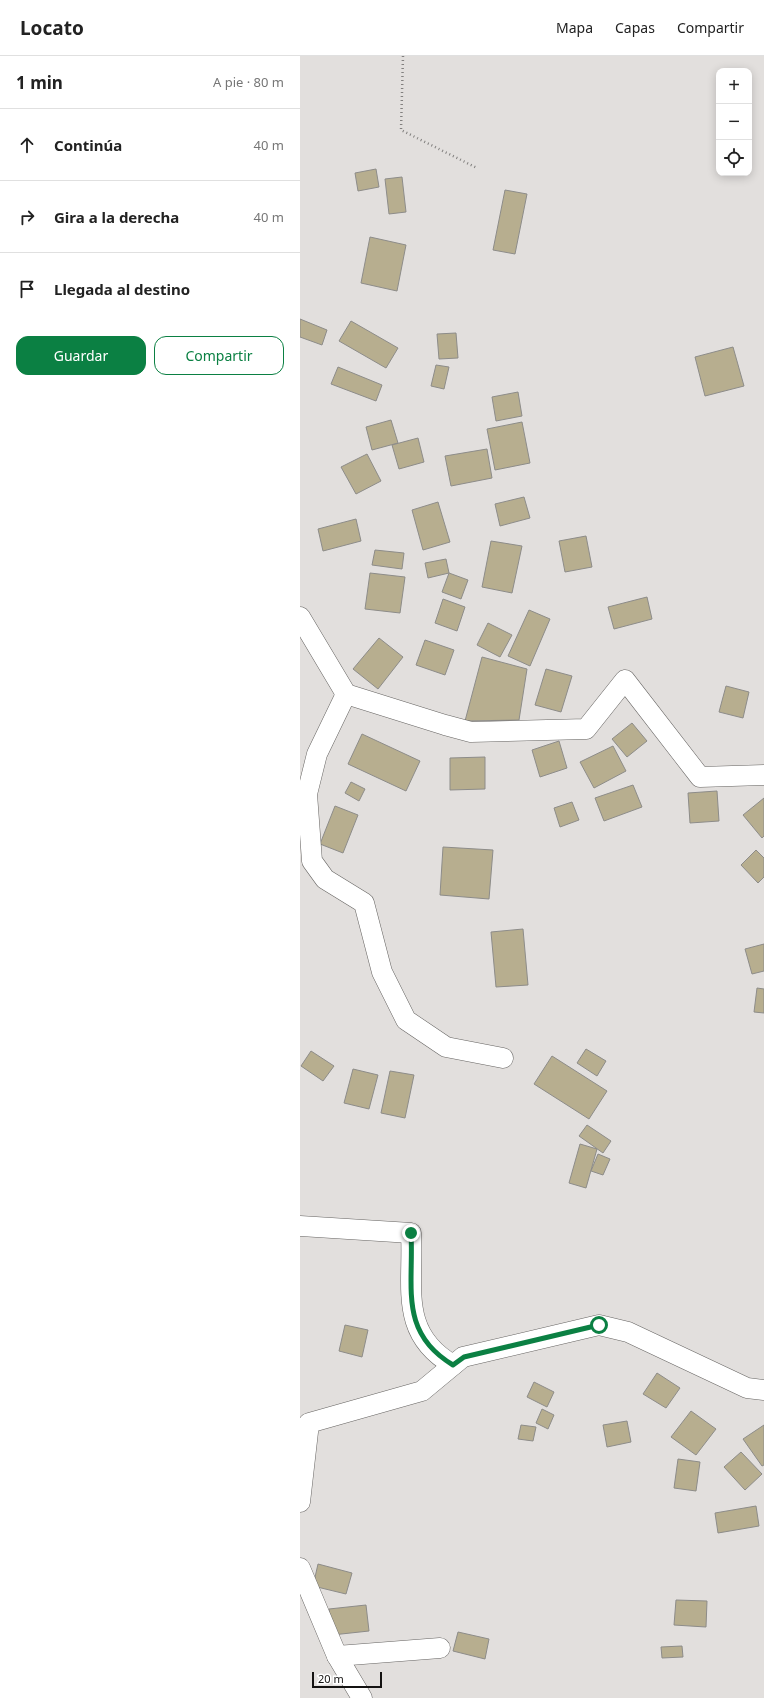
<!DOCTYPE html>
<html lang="es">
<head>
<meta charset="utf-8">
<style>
  :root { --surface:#fff; --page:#f6f6f6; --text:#222; --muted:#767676; --line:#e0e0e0; --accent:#0b8043 }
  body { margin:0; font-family:"Noto Sans",sans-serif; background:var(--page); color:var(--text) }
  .controls { position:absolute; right:12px; top:12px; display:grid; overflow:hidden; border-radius:8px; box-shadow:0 2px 10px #0003 }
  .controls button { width:36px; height:36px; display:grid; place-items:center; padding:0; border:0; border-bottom:1px solid var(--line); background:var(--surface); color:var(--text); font:20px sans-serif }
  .scale { position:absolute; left:12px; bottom:10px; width:70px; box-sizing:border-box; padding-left:4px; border:2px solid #141312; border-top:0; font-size:11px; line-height:14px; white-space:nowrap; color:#141312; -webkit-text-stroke:3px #fff; paint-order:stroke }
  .stop { position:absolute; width:12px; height:12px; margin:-9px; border:3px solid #0b8043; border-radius:50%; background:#fff }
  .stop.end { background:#0b8043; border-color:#fff; box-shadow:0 1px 4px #0008 }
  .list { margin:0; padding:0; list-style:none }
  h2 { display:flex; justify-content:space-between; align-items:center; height:52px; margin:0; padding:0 16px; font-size:17px }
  h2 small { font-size:13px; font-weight:400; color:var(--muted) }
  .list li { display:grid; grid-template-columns:26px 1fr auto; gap:12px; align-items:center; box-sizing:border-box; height:72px; padding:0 16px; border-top:1px solid var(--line) }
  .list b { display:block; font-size:15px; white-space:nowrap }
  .list em { font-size:13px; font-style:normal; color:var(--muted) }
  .actions { display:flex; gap:8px; padding:12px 16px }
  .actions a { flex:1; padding:9px 0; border:1px solid var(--accent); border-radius:12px; text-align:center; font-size:14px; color:var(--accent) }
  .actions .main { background:var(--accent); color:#fff }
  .icon { flex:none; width:22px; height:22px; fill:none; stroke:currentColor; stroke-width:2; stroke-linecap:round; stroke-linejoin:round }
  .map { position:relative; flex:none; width:464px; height:1642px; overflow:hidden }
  header { display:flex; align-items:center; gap:24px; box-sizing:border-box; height:56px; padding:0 20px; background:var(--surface); border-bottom:1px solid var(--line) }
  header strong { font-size:19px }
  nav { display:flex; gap:22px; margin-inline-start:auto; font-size:14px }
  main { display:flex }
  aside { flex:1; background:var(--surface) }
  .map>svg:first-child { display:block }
  .building { fill:#b7ae8f; stroke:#8d8c89 }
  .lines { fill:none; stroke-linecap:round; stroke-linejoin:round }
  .street-casing { stroke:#666462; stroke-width:21 }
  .path { stroke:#82807f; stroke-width:2.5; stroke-dasharray:1 3; stroke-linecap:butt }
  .street { stroke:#fff; stroke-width:20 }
  .route { stroke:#0b8043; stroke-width:5 }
</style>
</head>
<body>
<header>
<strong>Locato</strong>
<nav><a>Mapa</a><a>Capas</a><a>Compartir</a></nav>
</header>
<main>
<aside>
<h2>1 min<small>A pie · 80 m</small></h2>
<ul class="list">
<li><svg class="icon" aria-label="ahead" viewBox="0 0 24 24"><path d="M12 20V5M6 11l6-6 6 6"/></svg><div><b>Continúa</b></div><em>40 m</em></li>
<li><svg class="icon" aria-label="right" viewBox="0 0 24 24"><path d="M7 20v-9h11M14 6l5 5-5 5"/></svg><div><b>Gira a la derecha</b></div><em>40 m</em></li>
<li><svg class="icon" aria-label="arrive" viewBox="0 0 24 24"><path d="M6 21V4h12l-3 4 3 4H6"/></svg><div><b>Llegada al destino</b></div></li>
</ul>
<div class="actions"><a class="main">Guardar</a><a>Compartir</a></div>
</aside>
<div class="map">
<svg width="464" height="1642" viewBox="0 0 464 1642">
  <rect width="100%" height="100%" fill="#e2dfdd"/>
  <g class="building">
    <polygon points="76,113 79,131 58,135 55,117"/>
    <polygon points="102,121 106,156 89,158 85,123"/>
    <polygon points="205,134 227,138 215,198 193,194"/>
    <polygon points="70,181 106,189 97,235 61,227"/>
    <polygon points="0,263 27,274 22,289 0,281"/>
    <polygon points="51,265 98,292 86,312 39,285"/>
    <polygon points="156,277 158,302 139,303 137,278"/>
    <polygon points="433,291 444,330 405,340 395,301"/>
    <polygon points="136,309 149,311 144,333 131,330"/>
    <polygon points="38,311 82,329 76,345 31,328"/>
    <polygon points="218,336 222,360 196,365 192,341"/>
    <polygon points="91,364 98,387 72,394 66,371"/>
    <polygon points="222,366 230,407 195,414 187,373"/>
    <polygon points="118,382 124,406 99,413 92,389"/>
    <polygon points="187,393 192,422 151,430 145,400"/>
    <polygon points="67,398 81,425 56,438 41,411"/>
    <polygon points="224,441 230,462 200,470 195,448"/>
    <polygon points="138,446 150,486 123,494 112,454"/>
    <polygon points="56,463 61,485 23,495 18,473"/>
    <polygon points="286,480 292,511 265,516 259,485"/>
    <polygon points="191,485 222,490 212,537 182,531"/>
    <polygon points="75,494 104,497 102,513 72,509"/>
    <polygon points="146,503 149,517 128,522 125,507"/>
    <polygon points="70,517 105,521 100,557 65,553"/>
    <polygon points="149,517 168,524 161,543 142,536"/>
    <polygon points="347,541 352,563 314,573 308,551"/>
    <polygon points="143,543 165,551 157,575 135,567"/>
    <polygon points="229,554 250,563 230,610 208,600"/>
    <polygon points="188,567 212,579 200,601 177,589"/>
    <polygon points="79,582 103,601 78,633 53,613"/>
    <polygon points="125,584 154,594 145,619 116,609"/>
    <polygon points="182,601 227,613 219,664 165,665"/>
    <polygon points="246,613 272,620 261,656 235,649"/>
    <polygon points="426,630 449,636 443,662 419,656"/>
    <polygon points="332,667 347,685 327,701 312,683"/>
    <polygon points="62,678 120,705 106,735 48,708"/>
    <polygon points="259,685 267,712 240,721 232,694"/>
    <polygon points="313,690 326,715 294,732 280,706"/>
    <polygon points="185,701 185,733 150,734 150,702"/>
    <polygon points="51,726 65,733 59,745 45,737"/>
    <polygon points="333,729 342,751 304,765 295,742"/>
    <polygon points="417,735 419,765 390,767 388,737"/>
    <polygon points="464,742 464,780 462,782 443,759"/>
    <polygon points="272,746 279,764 260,771 254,752"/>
    <polygon points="35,750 58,759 43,797 20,788"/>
    <polygon points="143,791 193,794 189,843 140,839"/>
    <polygon points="456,794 464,802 464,821 458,827 441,809"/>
    <polygon points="223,873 228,929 196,931 191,876"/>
    <polygon points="464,888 464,915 452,918 445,893"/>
    <polygon points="457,932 464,933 464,957 454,956"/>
    <polygon points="286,993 306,1005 297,1020 277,1007"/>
    <polygon points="11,995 34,1010 23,1025 1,1010"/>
    <polygon points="252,1000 307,1035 289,1063 234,1028"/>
    <polygon points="53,1013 78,1019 69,1053 44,1047"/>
    <polygon points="90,1015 114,1019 105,1062 81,1057"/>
    <polygon points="287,1069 311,1085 303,1097 279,1080"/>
    <polygon points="280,1088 297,1093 286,1132 269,1127"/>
    <polygon points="298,1098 310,1103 303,1119 291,1115"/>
    <polygon points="45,1269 68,1274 62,1301 39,1295"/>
    <polygon points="357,1317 380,1332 366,1352 343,1338"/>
    <polygon points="234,1326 254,1336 247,1351 227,1341"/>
    <polygon points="242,1353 254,1359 248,1373 236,1367"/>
    <polygon points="391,1355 416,1373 396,1399 371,1381"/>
    <polygon points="327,1365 331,1386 307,1391 303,1369"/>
    <polygon points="221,1369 236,1371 233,1385 218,1383"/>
    <polygon points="464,1369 464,1409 462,1410 443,1383"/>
    <polygon points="441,1396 462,1418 445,1434 424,1411"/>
    <polygon points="378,1403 400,1406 396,1435 374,1432"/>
    <polygon points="456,1450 459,1470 418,1477 415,1457"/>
    <polygon points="18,1508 52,1517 46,1538 13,1530"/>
    <polygon points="376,1544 407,1545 406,1571 374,1569"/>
    <polygon points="66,1549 69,1575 32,1579 29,1553"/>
    <polygon points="158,1576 189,1583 185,1603 153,1595"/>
    <polygon points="382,1590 383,1601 362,1602 361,1591"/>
  </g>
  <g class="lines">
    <defs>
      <g id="street">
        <polyline points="0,561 46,638 145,669 171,676 286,673 325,624 400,721 464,719"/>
        <polyline points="46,638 17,698 7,738 12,805 25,823 64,847 82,916 106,964 146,991 203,1002"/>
        <path d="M 0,1170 L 111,1177 C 114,1230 98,1277 153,1309"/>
        <polyline points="0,1446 9,1367 122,1335 163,1301 299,1269 328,1276 447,1332 464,1334"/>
        <polyline points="0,1512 37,1600 62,1642"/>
        <polyline points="37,1600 140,1592"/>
      </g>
    </defs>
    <use href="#street" class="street-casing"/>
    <polyline class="path" points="103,0 101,74 177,112"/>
    <use href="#street" class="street"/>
  </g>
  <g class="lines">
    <path class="route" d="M 111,1177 C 114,1230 98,1276 153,1309 L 164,1301 L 299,1269"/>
  </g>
</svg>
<div class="controls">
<button>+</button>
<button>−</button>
<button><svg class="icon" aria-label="locate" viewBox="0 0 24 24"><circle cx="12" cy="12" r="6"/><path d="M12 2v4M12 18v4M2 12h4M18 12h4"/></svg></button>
</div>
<div class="scale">20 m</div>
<div class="stop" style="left:299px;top:1269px"></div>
<div class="stop end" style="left:111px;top:1177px"></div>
</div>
</main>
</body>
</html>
